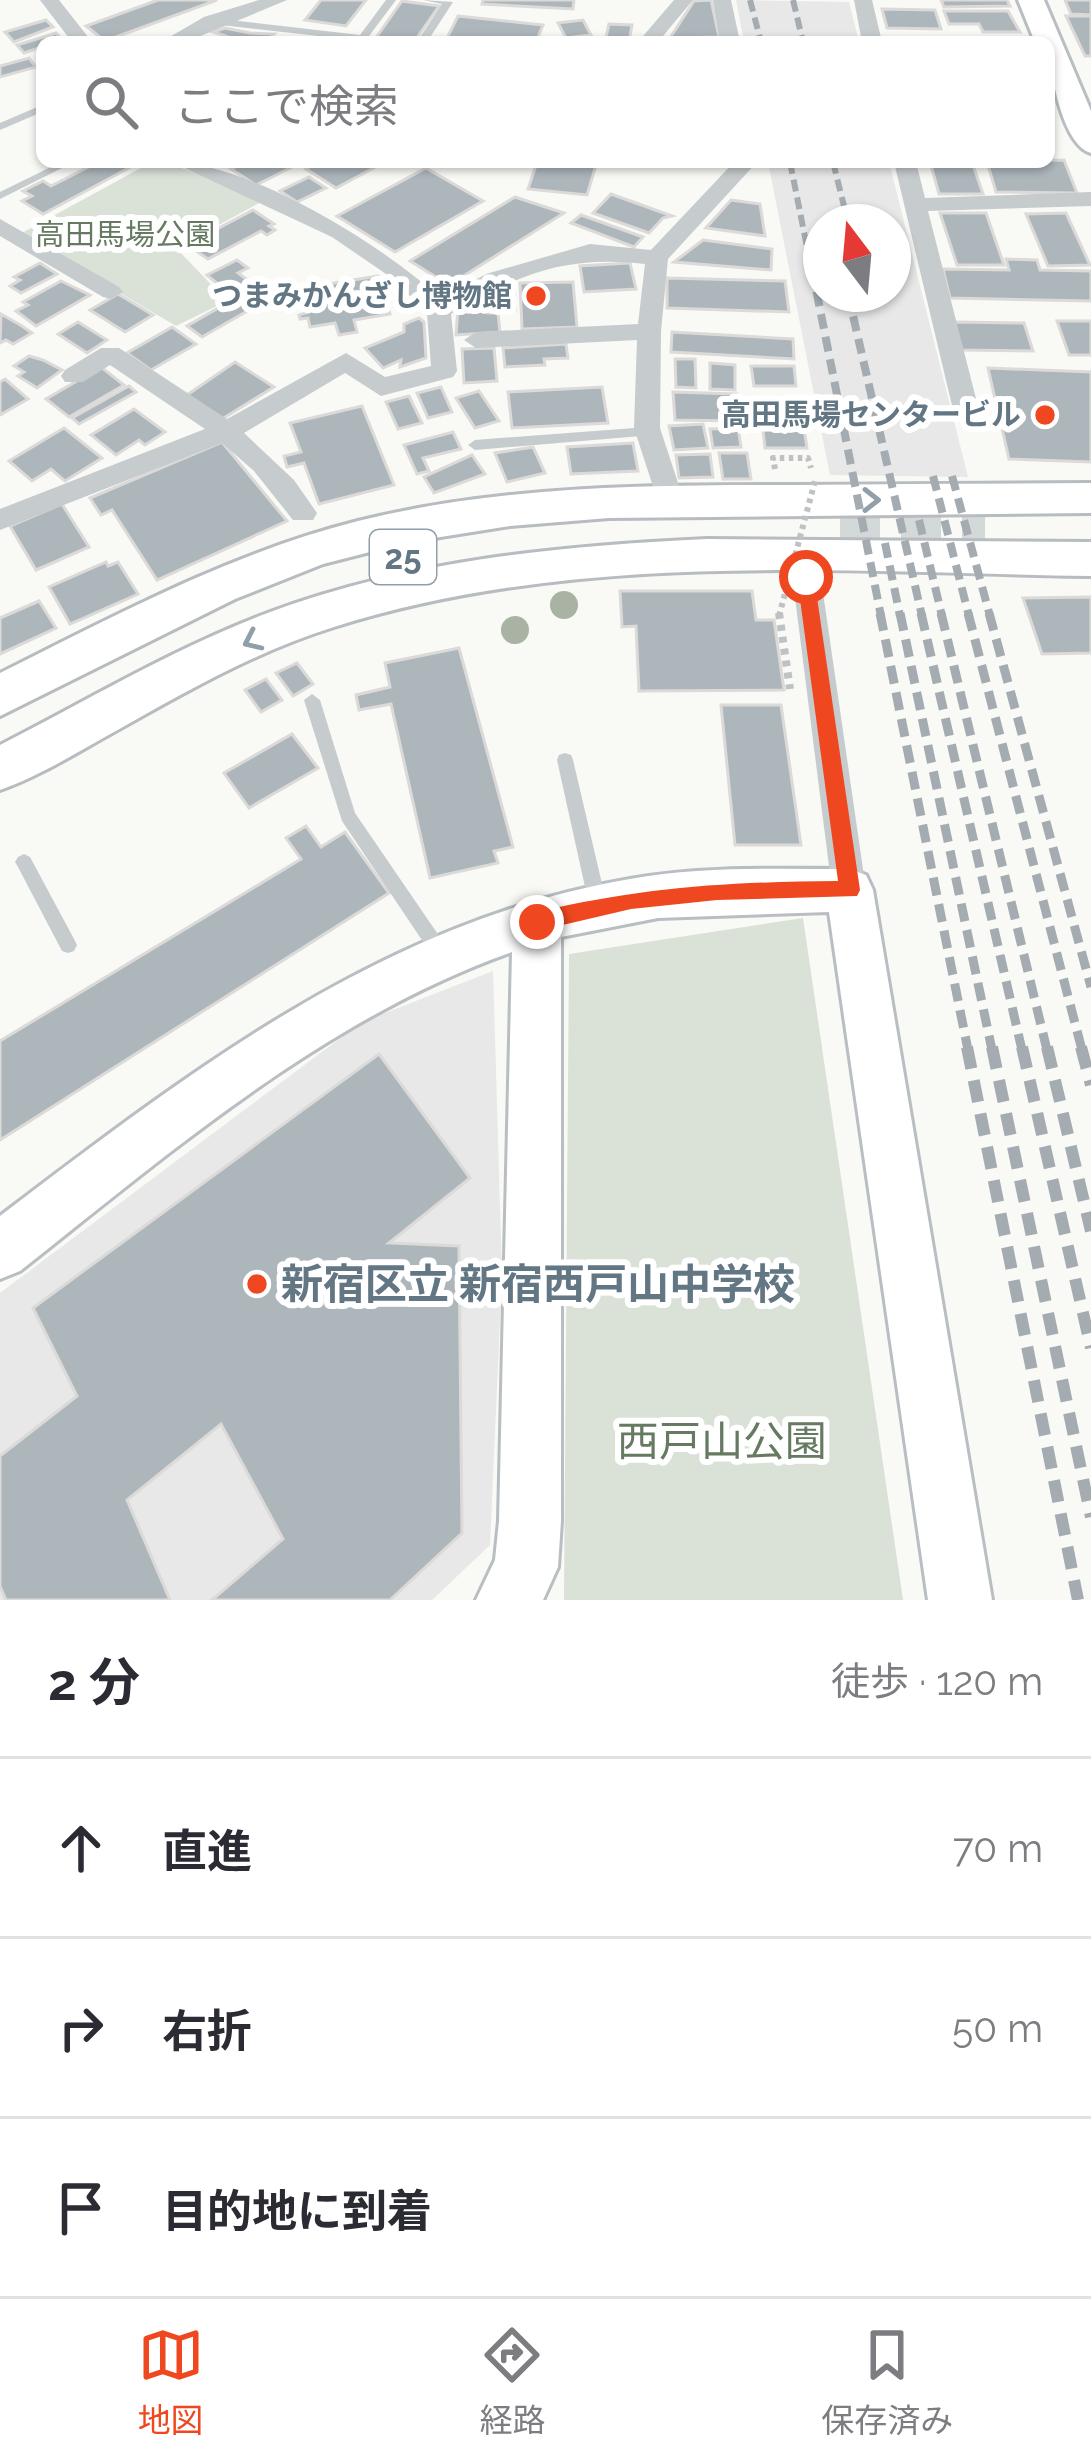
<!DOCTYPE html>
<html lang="ja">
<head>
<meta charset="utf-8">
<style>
  :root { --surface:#fff; --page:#f7f7f7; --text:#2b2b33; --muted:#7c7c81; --line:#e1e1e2; --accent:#ef4820 }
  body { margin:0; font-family:Raleway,"Noto Sans JP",sans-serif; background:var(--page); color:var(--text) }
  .compass { position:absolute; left:803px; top:204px; width:108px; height:108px; border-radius:50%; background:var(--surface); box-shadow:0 3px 9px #0004; rotate:344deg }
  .stop { position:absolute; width:36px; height:36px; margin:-27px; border:9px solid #ef4820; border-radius:50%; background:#fff }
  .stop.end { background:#ef4820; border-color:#fff; box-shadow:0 3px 12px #0008 }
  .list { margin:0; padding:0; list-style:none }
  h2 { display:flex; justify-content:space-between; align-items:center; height:156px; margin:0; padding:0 48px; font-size:51px }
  h2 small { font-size:39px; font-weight:400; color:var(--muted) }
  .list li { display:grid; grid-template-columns:78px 1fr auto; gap:36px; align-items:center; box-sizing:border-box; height:180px; padding:0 48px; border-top:3px solid var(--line) }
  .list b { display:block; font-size:45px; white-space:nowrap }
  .list em { font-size:39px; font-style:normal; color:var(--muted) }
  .icon { flex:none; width:66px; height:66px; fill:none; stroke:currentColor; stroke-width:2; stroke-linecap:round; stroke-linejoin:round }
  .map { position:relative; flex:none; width:1091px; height:1600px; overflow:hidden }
  .search { position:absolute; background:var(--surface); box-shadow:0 3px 9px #0004; left:36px; right:36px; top:36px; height:132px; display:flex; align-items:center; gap:30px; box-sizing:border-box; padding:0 42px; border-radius:18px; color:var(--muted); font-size:45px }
  .sheet { height:696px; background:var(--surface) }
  nav { display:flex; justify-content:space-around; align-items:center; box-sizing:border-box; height:168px; border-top:3px solid var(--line); background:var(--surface); font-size:33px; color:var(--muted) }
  nav a { display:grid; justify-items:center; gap:6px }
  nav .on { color:var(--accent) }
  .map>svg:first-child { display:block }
  .built { fill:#e7e8e7; fill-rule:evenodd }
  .green { fill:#dae1d7 }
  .building { fill:#adb6bb; stroke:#dbdad8; stroke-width:3 }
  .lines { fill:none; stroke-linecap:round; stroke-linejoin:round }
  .primary-tunnel { stroke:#d3d8d9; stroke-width:40; stroke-dasharray:40 21; stroke-linecap:butt }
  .secondary-casing { stroke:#b8bec2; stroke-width:6 }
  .primary-casing { stroke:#b7bcc0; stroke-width:6 }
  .path { stroke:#bfc2c4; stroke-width:6; stroke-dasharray:4.5 4.5; stroke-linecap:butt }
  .lane { fill:#c6cbce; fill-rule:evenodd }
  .street { fill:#c6cbce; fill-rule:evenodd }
  .secondary { fill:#fff; fill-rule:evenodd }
  .primary { fill:#fff; fill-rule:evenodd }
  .rail-far3 { stroke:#a4acb1; stroke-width:6; stroke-dasharray:12 6; stroke-linecap:butt }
  .rail-far2 { stroke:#a4acb1; stroke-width:8; stroke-dasharray:15 8; stroke-linecap:butt }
  .rail-far1 { stroke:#a4acb1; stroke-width:9; stroke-dasharray:18 9; stroke-linecap:butt }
  .rail { stroke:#a4acb1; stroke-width:12; stroke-dasharray:22 12; stroke-linecap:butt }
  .path-bridge-far1 { stroke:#bfc2c4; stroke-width:6; stroke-dasharray:4.5 4.5; stroke-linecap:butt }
  .path-bridge { stroke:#bfc2c4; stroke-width:8; stroke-dasharray:6 6; stroke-linecap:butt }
  .tree { fill:#a8b3a4 }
  .oneway { stroke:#919fa8 }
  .route { fill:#ef4820 }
  .poi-dot { fill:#ef4820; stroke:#fff; stroke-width:4.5 }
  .labels { text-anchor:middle; stroke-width:12; stroke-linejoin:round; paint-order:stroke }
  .far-park-label { font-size:30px; fill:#667a61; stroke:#fff }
  .far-poi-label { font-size:30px; font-weight:bold; fill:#627683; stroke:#fff; text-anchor:end }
  .shield { fill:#fff; stroke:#919fa8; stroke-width:3 }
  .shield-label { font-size:33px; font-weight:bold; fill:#627683 }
  .near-poi-label { font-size:42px; font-weight:bold; fill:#627683; stroke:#fff; text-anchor:start }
  .near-park-label { font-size:42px; fill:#667a61; stroke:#fff }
</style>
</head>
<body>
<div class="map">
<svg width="1091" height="1600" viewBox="0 0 1091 1600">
  <rect width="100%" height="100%" fill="#f9f9f6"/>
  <g class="built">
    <polygon points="736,0 849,2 859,42 744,42"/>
    <path d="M 768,162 L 889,162 L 968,477 L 830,475 ZM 893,222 L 893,294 L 821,294 L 821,222 Z"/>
    <polygon points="493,971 502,1274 490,1545 432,1600 0,1600 0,1293 362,1022"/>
  </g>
  <g class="green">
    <path d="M 152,162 C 180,162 232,190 263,201 L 176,248 L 227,301 L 176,326 L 20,234 Z"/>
    <polygon points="803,918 903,1600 564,1600 569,954"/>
  </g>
  <g class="building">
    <polygon points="158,0 217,0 105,41 86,26"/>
    <polygon points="321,0 366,0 346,26 305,20"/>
    <polygon points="483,0 574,0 573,9 482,4"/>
    <polygon points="711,0 719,37 670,38 694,1"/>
    <polygon points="941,0 1007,0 1010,6 944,7"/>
    <polygon points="1065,0 1091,0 1091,15 1071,14"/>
    <polygon points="402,1 439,6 414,42 373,42"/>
    <polygon points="882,9 935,10 941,29 887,28"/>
    <polygon points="944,11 1008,11 1020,32 983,32 979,24 949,24"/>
    <polygon points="458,16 543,25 536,42 445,42"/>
    <polygon points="1066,16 1091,16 1091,56 1085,56"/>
    <polygon points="46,20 53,27 14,42 5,32"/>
    <polygon points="583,20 591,35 566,38 558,23"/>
    <polygon points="609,24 632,25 629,42 605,42"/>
    <polygon points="225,28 250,33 274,34 265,42 244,42 213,32"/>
    <polygon points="56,33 63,40 42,42 42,47 24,53 17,45"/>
    <polygon points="29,58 36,67 0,77 0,66"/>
    <polygon points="1064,160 1077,193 996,192 987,162"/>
    <polygon points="90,162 138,163 43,214 22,201 32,196 23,191 43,181 51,186 94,164"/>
    <polygon points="246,162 302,162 256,185 231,169"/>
    <polygon points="319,162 385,162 336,188 306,169"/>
    <polygon points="537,162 597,162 587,195 528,189"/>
    <polygon points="930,162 972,162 983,194 939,194"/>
    <polygon points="426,168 483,201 395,252 337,216"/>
    <polygon points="309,177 326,188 297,202 280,191"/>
    <polygon points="611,194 672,216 663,218 649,233 593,213"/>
    <polygon points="515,197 564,213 449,285 410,261"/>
    <polygon points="731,200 760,204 765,236 706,228"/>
    <polygon points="253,210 274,224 269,226 275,230 267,235 261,231 208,259 187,245"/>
    <polygon points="940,213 986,213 1004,265 957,265"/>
    <polygon points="1066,213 1090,265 1048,266 1026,214"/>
    <polygon points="581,215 643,237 634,247 571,223"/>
    <polygon points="703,240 772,249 771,270 674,262"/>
    <polygon points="1006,259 1037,260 1040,270 1091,271 1091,301 950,298 943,269 1009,270"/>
    <polygon points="237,260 248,268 238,273 254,285 232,296 207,275"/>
    <polygon points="40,263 57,274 21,293 10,286 20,280 14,277"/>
    <polygon points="630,263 636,289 584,292 580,266"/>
    <polygon points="378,276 390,314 354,320 357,332 339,335 335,323 310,327 308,318 300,319 299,315 306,313 305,307 314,306 309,287"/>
    <polygon points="667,278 785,281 789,312 667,308"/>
    <polygon points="61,281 90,295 36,326 16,311 28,305 23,302"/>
    <polygon points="573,282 577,327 522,329 520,283"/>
    <polygon points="494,284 513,284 515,310 496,310"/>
    <polygon points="118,294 153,315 125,332 90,310"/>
    <polygon points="241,295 256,306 202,337 187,326"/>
    <polygon points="474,297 487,298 488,313 498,313 500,332 456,335 458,308"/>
    <polygon points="1,314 22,326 32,333 13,344 6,340 0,343"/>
    <polygon points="419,318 424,322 426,358 400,367 401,360 383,368 365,348 404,332 404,324"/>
    <polygon points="1057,321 1091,321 1091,355 1069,355"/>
    <polygon points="78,322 107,340 87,353 58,334"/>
    <polygon points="954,322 1024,323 1033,351 962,350"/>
    <polygon points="172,327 196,344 151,370 127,353"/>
    <polygon points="672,332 793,339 794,359 671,352"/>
    <polygon points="566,344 568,358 544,359 545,365 505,367 503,348"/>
    <polygon points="494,348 497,381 464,383 462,349"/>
    <polygon points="29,356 43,360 62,370 37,388 18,376 24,372 14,366"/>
    <polygon points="675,359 695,359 696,388 676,387"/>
    <polygon points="235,362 274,387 222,419 187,395"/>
    <polygon points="710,363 735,365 735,390 710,389"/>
    <polygon points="751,366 794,366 796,386 754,386"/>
    <polygon points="101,367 124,385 69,417 46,399"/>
    <polygon points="988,368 1091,372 1091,462 1009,459"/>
    <polygon points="5,379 28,399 0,415 0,382"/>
    <polygon points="129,386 136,392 79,424 72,418"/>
    <polygon points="441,387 452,412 428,418 417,393"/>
    <polygon points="602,387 608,423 512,428 508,392"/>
    <polygon points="479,391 499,421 475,428 456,398"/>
    <polygon points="673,392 737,394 740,421 675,420"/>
    <polygon points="409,396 422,423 398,429 386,402"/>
    <polygon points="794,398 797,414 766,415 762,399"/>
    <polygon points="362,406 394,485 319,504 304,463 287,467 284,456 301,452 290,423"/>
    <polygon points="134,409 165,432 145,445 139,440 116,455 91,435"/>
    <polygon points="762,421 803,422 807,448 765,448"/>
    <polygon points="703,424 708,448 674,450 669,426"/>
    <polygon points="64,428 102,458 65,481 51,469 32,481 9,461"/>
    <polygon points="738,428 741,447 713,448 710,429"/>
    <polygon points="453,432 461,449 423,458 429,471 417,474 404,445"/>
    <polygon points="222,442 287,521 157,580 112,510 101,515 90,498"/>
    <polygon points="633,443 638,471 571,474 567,447"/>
    <polygon points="533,447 545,473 507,482 495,453"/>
    <polygon points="719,453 747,453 751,479 723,479"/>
    <polygon points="710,454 713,477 679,478 676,455"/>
    <polygon points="472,455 485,474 434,493 424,477"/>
    <polygon points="62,504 89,547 36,570 10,526"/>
    <polygon points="106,562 108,566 118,562 138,594 70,624 49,587"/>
    <polygon points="620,591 752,591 756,620 774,620 784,690 639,691 636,626 622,627"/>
    <polygon points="1091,597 1091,653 1042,654 1023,598"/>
    <polygon points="39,601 56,628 0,654 0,618"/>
    <polygon points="459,648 513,847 494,851 498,863 430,878 391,704 359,710 356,695 390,687 385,663"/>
    <polygon points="297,663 313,684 293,696 276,673"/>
    <polygon points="266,679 282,700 261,712 245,690"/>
    <polygon points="721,705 781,705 801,845 735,845"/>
    <polygon points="292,734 318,768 249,808 224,773"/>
    <polygon points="306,826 321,847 345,832 389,893 0,1140 0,1041 301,859 286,838"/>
    <polygon points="379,1054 470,1178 389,1243 459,1246 462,1533 390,1600 212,1600 283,1539 221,1424 127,1500 170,1600 6,1600 0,1586 0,1456 77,1396 33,1308"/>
  </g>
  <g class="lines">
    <polyline class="primary-tunnel" points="840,529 985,529"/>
    <defs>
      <g id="secondary">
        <path d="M 1018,0 L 1044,0 L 1091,111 L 1091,153 C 1062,145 1049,69 1049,42 L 1035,42 Z"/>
        <path d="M 849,869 L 866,875 L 873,890 L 992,1600 L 928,1600 L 829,912 L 658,918 L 561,937 L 561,1521 L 558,1567 L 543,1600 L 476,1600 L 495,1560 L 499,1521 L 512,952 C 326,1018 173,1150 20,1271 L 0,1279 L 0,1216 C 193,1069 385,921 630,879 C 702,866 776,869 849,869 Z"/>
      </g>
      <g id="primary">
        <path d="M 1091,483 L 1091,513 L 609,518 L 510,526 L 409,542 L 323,564 L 235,599 L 0,716 L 0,673 C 116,615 231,553 358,521 C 503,485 652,485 801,485 C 897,484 994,484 1091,483 Z"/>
        <path d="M 707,539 L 1091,542 L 1091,576 C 840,572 577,550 334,627 C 253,652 178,696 105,737 C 71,756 37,777 0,790 L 0,745 C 90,699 178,646 273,611 C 412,560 559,546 707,539 Z"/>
      </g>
    </defs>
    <use href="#secondary" class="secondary-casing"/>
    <use href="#primary" class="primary-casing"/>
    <polyline class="path" points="775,469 773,458 808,458 811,468"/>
    <g class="lane">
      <polygon points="386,0 396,0 366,40 363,41 212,24 207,21 212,18 360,35"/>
      <polygon points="423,0 453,2 427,42 417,42 442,4"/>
      <polygon points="42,105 42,112 0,130 0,123"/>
      <polygon points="61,162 74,162 0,199 0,192"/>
      <polygon points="648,427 655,432 653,435 475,450 468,445 475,440"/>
      <polygon points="312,694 320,700 355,813 448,949 451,955 448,961 442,963 436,961 342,821 304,700"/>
      <polygon points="565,753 571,755 573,760 607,905 604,911 598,913 592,911 589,905 557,760 559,755"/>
      <polygon points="24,854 30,857 74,939 77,945 74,951 68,953 62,951 18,867 15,862 18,857"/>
    </g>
    <g class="street">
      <polygon points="40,0 59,0 92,42 72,42"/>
      <polygon points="259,0 287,0 186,42 161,42 204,17"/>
      <polygon points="674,0 693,0 658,42 638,42"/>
      <polygon points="713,0 731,0 740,42 720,42"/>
      <polygon points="854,0 872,0 882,42 862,42"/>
      <path d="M 172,162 C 248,162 386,247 441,299 L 486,274 L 590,244 L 651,250 L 734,162 L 757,162 L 668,259 L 661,331 L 660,428 L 684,501 L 680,508 L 660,508 L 634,428 L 637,340 L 476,348 L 464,340 L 476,332 L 638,324 L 645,264 C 565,255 519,274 451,314 L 457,371 L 453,377 L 381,396 L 345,373 L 244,433 L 294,480 L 317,513 L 313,520 L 293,520 L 254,471 L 222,443 L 0,530 L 0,509 L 205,429 L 110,365 L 83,382 L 65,382 L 61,376 L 65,370 L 101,348 L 119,348 L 227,419 L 346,353 L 385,377 L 431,366 L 427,313 L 392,278 L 332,237 Z"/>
      <polygon points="894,162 916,162 925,198 1091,192 1091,206 928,211 981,418 977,424 968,427 955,418"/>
      <polygon points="0,219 119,287 123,292 111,299 103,297 0,236"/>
      <polygon points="804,547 818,558 866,890 861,901 849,906 837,901 832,890 790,558"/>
    </g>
    <use href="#secondary" class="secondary"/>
    <use href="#primary" class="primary"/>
    <g class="rail-far3">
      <polyline points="750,0 761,42"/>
      <polyline points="793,0 803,42"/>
      <polyline points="790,162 812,272"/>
      <polyline points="833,162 848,222"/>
    </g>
    <g class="rail-far2">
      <polyline points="812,269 881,616"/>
      <polyline points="848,294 922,616"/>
      <polyline points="933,476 969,616"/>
      <polyline points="952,476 990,616"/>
      <polyline points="919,520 942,616"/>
      <polyline points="885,543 900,616"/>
    </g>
    <g class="rail-far1">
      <polyline points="880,613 968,1050"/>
      <polyline points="900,613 992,1050"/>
      <polyline points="921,613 1022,1050"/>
      <polyline points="941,613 1047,1050"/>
      <polyline points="968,613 1082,1050"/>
      <polyline points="989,613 1091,987"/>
    </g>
    <g class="rail">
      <polyline points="967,1047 1078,1600"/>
      <polyline points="992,1047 1091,1517"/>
      <polyline points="1022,1047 1091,1348"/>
      <polyline points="1047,1047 1091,1231"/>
      <polyline points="1081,1047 1091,1085"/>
    </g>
    <polyline class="path-bridge-far1" points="779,616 815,481"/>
    <polyline class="path-bridge" points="779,613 790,689"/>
  </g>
  <g class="tree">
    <circle cx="564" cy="605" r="14"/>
    <circle cx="515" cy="630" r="14"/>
  </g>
  <defs><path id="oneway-chevron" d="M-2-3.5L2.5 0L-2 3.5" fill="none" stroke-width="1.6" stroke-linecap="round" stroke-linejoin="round" transform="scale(3)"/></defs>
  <g class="oneway">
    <use href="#oneway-chevron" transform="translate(871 500)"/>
    <use href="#oneway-chevron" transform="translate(252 641) rotate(155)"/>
  </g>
  <path class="route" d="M 806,570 L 814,577 L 860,890 L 857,896 L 717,900 L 631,909 L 537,931 L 529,928 L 526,922 L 537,912 C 645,887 727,882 838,881 L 797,577 Z"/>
  <g class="poi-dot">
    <circle cx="536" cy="296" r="12"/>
    <circle cx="1045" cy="415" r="12"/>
    <circle cx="257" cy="1284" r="12"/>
  </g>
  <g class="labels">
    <g class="far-park-label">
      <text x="125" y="245">高田馬場公園</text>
    </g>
    <g class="far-poi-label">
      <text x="512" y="306">つまみかんざし博物館</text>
      <text x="1021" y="425">高田馬場センタービル</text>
    </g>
    <rect class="shield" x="370" y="530" width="66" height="54" rx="9"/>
    <g class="shield-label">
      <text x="403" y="569">25</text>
    </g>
    <g class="near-poi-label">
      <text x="281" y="1299">新宿区立 新宿西戸山中学校</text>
    </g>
    <g class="near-park-label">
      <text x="722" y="1456">西戸山公園</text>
    </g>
  </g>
</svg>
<svg class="compass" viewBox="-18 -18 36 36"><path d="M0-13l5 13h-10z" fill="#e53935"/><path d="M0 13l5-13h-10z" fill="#7c7c81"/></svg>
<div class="stop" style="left:806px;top:577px"></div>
<div class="stop end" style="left:537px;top:922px"></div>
<div class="search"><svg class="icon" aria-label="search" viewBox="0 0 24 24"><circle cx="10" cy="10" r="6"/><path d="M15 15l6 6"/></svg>ここで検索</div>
</div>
<section class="sheet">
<h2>2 分<small>徒歩 · 120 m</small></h2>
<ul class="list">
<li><svg class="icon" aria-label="ahead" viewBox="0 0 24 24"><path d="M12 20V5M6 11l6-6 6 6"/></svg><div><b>直進</b></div><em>70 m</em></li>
<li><svg class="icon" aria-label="right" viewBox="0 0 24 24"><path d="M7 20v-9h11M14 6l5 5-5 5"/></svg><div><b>右折</b></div><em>50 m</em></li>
<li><svg class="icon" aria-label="arrive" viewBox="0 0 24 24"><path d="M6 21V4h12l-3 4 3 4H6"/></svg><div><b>目的地に到着</b></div></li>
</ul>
</section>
<nav>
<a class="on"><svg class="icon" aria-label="map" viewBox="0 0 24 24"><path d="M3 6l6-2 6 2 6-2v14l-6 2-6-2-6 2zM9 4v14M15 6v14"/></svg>地図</a>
<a><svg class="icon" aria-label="directions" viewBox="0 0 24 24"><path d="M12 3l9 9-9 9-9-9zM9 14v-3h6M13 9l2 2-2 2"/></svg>経路</a>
<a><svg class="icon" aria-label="saved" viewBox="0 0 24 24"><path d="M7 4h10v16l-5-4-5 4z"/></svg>保存済み</a>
</nav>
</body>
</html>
